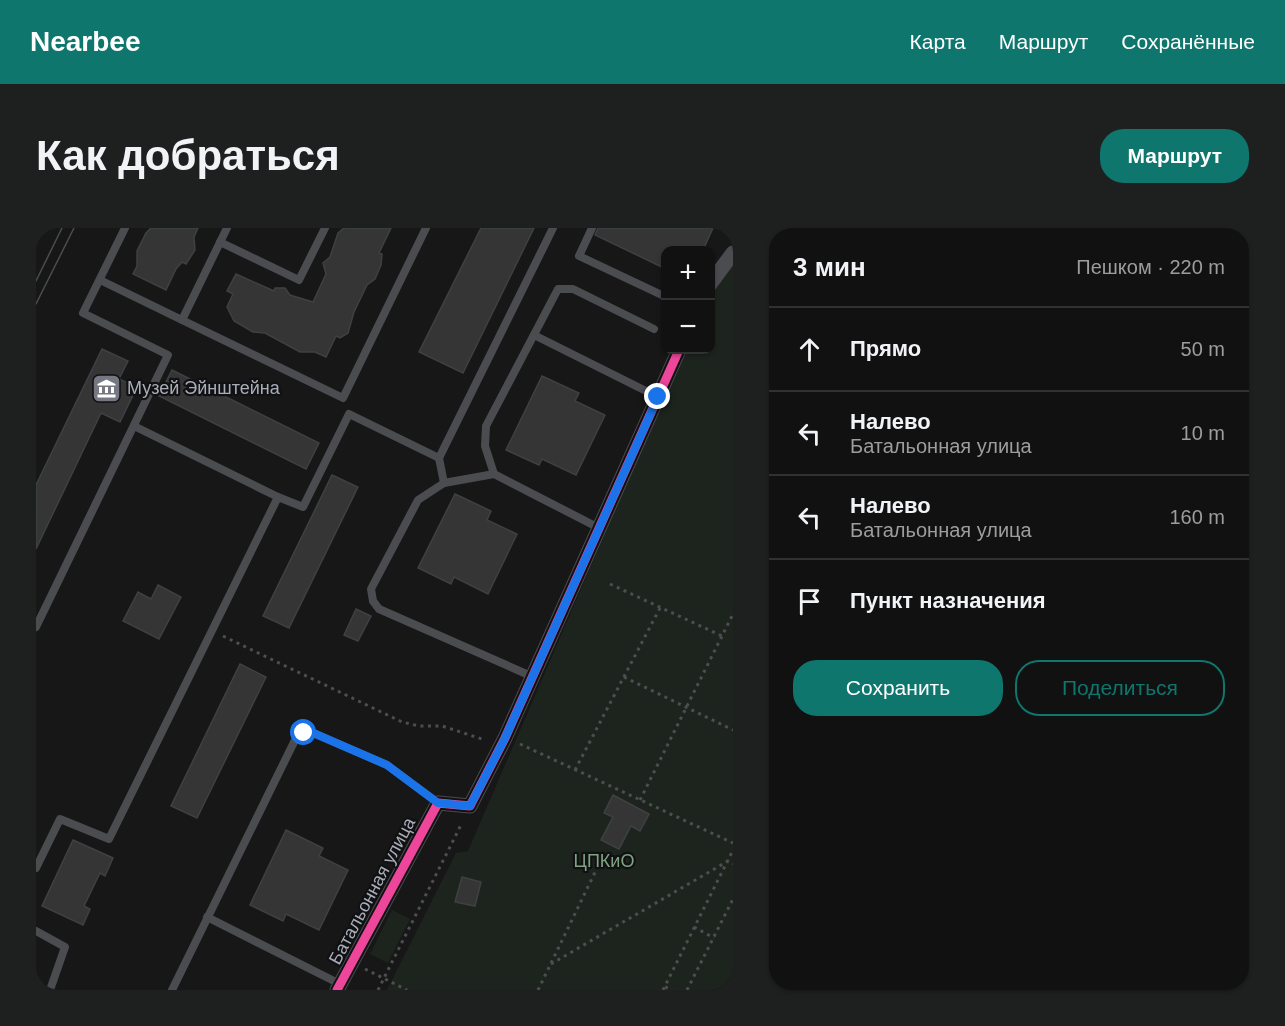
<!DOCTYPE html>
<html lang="ru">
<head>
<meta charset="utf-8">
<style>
  :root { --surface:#111; --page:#1e1f1f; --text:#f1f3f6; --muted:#9c9d9f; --line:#303131; --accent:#0f766e }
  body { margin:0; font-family:Arial,sans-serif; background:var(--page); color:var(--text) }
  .controls { position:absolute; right:18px; top:18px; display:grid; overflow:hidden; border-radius:12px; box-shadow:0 2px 4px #0004 }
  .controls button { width:54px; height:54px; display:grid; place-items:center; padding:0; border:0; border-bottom:2px solid var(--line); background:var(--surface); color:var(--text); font:30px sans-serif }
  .stop { position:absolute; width:18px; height:18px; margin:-14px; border:4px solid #1a73e8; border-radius:50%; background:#fff }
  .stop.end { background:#1a73e8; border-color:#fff; box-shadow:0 2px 6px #0008 }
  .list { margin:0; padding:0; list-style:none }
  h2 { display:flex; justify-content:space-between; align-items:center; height:78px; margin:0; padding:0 24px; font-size:26px }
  h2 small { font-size:20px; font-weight:400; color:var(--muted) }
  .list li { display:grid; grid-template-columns:39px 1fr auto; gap:18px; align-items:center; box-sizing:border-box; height:84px; padding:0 24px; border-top:2px solid var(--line) }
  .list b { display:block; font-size:22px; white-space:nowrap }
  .list p { margin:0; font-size:20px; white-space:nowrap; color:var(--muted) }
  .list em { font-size:20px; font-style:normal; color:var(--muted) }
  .actions { display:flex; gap:12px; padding:18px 24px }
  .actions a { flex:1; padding:14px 0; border:2px solid var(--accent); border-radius:24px; text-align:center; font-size:21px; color:var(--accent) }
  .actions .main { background:var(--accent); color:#fff }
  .icon { flex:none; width:33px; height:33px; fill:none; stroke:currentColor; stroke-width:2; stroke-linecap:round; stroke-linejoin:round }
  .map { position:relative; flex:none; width:697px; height:762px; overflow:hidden; border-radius:24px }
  header { display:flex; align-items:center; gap:36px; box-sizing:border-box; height:84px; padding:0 30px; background:var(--accent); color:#fff }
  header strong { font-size:28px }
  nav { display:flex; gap:33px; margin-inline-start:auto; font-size:21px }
  .intro { display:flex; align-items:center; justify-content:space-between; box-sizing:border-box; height:144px; padding:0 36px }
  h1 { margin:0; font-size:42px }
  .button { padding:15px 27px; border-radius:24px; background:var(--accent); color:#fff; font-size:21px; font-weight:700 }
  main { display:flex; gap:36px; padding:0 36px }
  aside { flex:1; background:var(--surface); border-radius:24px; box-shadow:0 2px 4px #0004 }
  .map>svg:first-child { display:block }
  .green { fill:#1d241e }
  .building { fill:#353536; stroke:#3f4043; stroke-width:1.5 }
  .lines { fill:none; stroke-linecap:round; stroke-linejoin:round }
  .path { stroke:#4d4e52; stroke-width:3; stroke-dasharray:3 4.5; stroke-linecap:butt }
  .service { stroke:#4b4c50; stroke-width:8 }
  .minor { stroke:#4b4c50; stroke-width:15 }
  .tram { stroke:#4b4c4f; stroke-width:1.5 }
  .cycleway-casing { stroke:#111113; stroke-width:13 }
  .cycleway { stroke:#ed469a; stroke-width:9 }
  .route { stroke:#1a73e8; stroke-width:8 }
  .labels { text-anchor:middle; stroke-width:4.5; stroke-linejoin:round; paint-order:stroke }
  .poi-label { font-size:18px; fill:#a8adb8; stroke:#111113; text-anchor:start }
  .park-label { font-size:18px; fill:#7fa381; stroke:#111113 }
  .street-label { font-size:18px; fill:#a8adb8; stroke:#111113 }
</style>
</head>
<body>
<header>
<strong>Nearbee</strong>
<nav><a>Карта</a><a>Маршрут</a><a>Сохранённые</a></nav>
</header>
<div class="intro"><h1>Как добраться</h1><a class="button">Маршрут</a></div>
<main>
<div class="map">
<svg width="697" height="762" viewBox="0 0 697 762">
  <rect width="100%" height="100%" fill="#171717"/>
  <g class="green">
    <polygon points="697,36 697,762 351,762 420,625 432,623 648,122 674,122 675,64"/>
    <polygon points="356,682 374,691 352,735 334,726"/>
  </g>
  <g class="building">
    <polygon points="115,0 162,0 158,9 159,22 150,36 146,34 140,41 130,62 97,46 101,38 101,23 110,5"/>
    <polygon points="308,0 355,0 343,25 346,26 345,37 339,51 331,57 318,84 312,105 304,110 300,108 290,129 279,124 264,124 229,105 217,104 198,93 191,79 197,66 191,63 200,46 238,63 239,60 249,60 254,67 277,74 290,46 287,35 294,29 302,5"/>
    <polygon points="445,0 498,0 427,145 383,124"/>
    <polygon points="562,0 677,0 667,22 630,22 630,41 559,7"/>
    <polygon points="66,121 92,133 83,151 101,159 84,194 65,185 0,321 0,257"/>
    <polygon points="136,142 283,215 270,241 123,168"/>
    <polygon points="506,148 543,165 539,173 569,187 540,247 506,231 503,237 470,222"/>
    <polygon points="296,247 322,259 253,400 227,388"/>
    <polygon points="419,266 455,283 451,292 481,306 452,366 418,349 415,356 382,340"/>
    <polygon points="122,357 145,369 123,411 87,393 102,364 115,371"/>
    <polygon points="320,381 335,388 322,413 308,407"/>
    <polygon points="204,436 230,449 161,590 135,578"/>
    <polygon points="577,567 613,586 604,603 595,598 583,621 565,612 577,589 568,585"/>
    <polygon points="250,602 287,620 283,628 312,642 283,702 250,686 247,693 214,677"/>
    <polygon points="37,612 77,630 69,648 64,645 48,678 54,681 47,697 6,678"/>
    <polygon points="426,649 445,654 439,678 419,674"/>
  </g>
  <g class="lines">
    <g class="path">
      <polyline points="574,356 686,408"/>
      <polyline points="187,408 366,494 383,498 406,498 449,512"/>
      <polyline points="588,449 697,502"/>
      <polyline points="484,516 697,615"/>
      <polyline points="539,542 624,380"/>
      <polyline points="604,572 697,386"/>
      <polyline points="658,699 678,710"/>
      <polyline points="515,736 692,633 697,636"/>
      <polyline points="329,741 371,762"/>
      <polyline points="629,759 636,762"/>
      <polyline points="342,762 426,595"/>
      <polyline points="502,762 563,636"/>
      <polyline points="627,762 697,622"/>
      <polyline points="651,762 697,671"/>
    </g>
    <g class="service">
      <polyline points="556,0 543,28 630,69"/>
      <polyline points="184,14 263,52 289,0"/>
      <polyline points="64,52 146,92 191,0"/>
      <polyline points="146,92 307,170 390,0"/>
      <polyline points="498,107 622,169"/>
      <polyline points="458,246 408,255 382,272 335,361 337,373 343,381 495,448"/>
      <polyline points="408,255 403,230 517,0"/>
      <polyline points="242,269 267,279 313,186 403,230"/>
      <polyline points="563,300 458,246 449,218 450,198 522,61 537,61 618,101"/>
      <polyline points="0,399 132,127 47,85 89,0"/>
      <polyline points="0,640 24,591 73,611 242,269 98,198"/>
      <polyline points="171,689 304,756"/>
      <polyline points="0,703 29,719 14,762"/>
      <polyline points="136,762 260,510 268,505 275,504 351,537 402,575"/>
    </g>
    <g class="minor">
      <polyline points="674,56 697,25"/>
      <polyline points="301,762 402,575 434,578 469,510 643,122"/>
    </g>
    <g class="tram">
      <polyline points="0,53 26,0"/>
      <polyline points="0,76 38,0"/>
    </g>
    <defs>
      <polyline id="cycleway" points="301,762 402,575 434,578 469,510 643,122"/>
    </defs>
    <use href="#cycleway" class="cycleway-casing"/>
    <use href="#cycleway" class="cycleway"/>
  </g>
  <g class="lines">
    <polyline class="route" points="268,505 275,504 351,537 402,575 434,578 469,510 622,169"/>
  </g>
  <defs>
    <symbol id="museum-square" viewBox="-11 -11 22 22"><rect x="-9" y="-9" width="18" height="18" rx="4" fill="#757880" stroke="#111113"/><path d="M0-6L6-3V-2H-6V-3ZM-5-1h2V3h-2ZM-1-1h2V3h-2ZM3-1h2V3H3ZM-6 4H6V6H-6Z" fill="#fff"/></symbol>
  </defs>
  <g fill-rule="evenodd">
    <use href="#museum-square" x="54" y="144" width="33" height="33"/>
  </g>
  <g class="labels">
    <g class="poi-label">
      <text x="91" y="166">Музей Эйнштейна</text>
    </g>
    <g class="park-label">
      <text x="568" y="639">ЦПКиО</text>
    </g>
    <g class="street-label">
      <text transform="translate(336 663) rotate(-62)" y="6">Батальонная улица</text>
    </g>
  </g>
</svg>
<div class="controls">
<button>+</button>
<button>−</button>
</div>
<div class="stop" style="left:268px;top:505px"></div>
<div class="stop end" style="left:622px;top:169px"></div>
</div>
<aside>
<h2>3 мин<small>Пешком · 220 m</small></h2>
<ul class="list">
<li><svg class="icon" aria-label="ahead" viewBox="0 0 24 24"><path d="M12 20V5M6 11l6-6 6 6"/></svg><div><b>Прямо</b></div><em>50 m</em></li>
<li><svg class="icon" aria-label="left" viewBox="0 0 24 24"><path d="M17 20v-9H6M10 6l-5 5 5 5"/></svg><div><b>Налево</b><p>Батальонная улица</p></div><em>10 m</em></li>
<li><svg class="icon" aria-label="left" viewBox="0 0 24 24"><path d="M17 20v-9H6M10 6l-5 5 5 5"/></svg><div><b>Налево</b><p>Батальонная улица</p></div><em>160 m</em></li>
<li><svg class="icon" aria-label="arrive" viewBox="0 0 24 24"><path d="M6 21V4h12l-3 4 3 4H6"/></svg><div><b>Пункт назначения</b></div></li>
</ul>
<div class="actions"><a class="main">Сохранить</a><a>Поделиться</a></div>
</aside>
</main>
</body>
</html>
